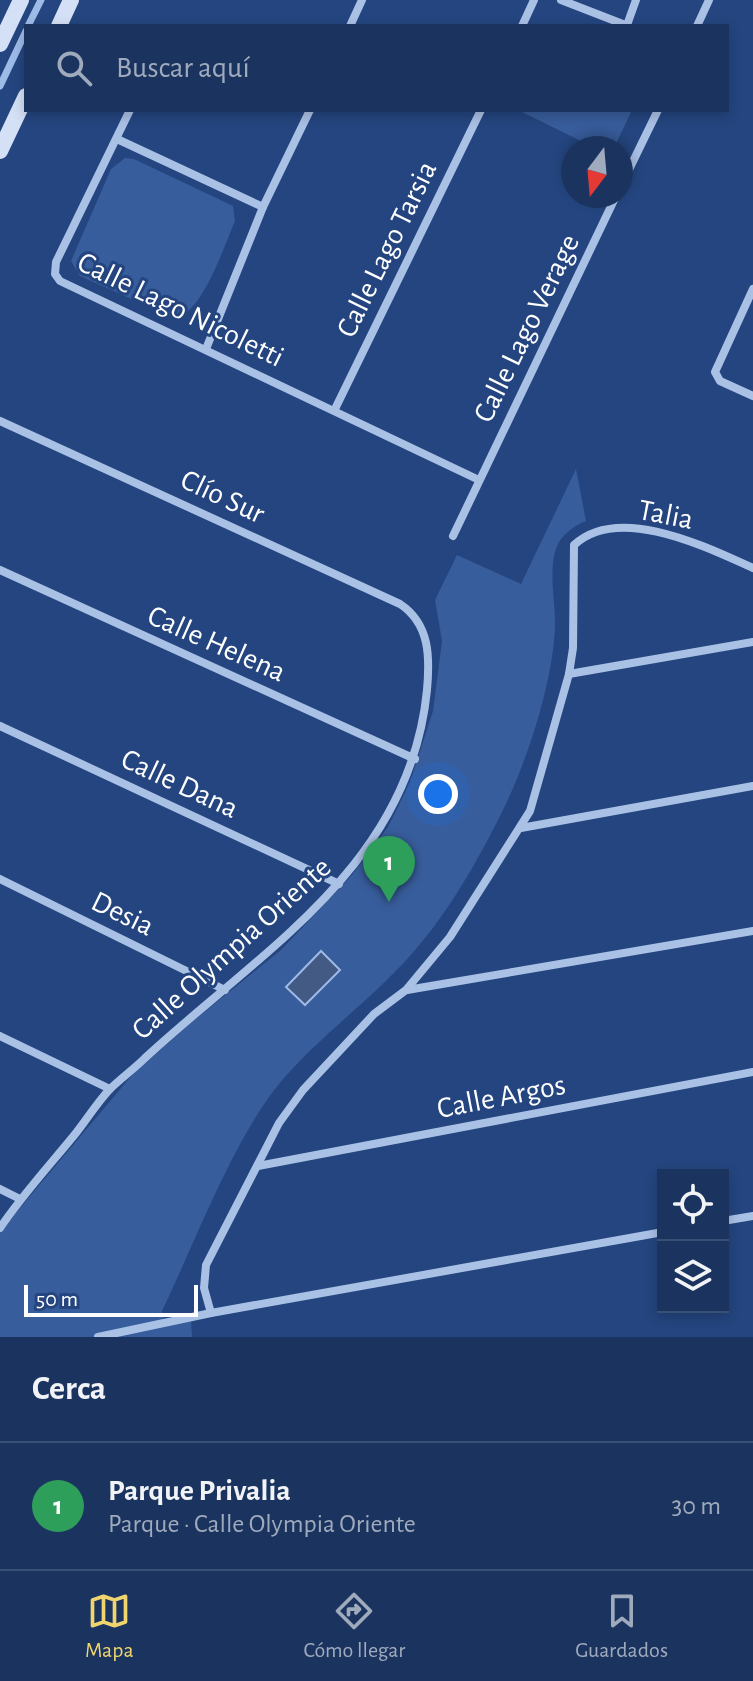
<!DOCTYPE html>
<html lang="es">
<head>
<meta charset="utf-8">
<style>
  :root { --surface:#1b345f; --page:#283f68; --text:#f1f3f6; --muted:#a0aabd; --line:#394f74; --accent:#f0d56e }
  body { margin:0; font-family:"Alegreya Sans",sans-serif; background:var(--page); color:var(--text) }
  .controls { position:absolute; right:24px; bottom:24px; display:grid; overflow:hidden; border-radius:0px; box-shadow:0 4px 12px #0003 }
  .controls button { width:72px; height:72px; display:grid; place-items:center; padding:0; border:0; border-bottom:2px solid var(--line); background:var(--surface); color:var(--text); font:40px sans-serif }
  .compass { position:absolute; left:561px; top:136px; width:72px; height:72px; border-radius:50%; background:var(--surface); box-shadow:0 4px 12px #0003; rotate:196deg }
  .scale { position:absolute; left:24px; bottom:20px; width:174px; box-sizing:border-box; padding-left:8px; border:4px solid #fff; border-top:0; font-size:22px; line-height:28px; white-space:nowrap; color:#fff; -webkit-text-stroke:6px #24457f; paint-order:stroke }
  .you { position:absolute; left:438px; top:794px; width:28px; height:28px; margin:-20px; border:6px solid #fff; border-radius:50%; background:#1a73e8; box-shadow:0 0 0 12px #1a73e833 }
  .badge { display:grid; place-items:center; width:52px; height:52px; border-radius:50%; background:var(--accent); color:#fff; font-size:26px; font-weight:700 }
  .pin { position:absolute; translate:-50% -66px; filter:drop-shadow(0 2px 4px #0008) }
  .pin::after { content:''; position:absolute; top:42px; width:28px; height:24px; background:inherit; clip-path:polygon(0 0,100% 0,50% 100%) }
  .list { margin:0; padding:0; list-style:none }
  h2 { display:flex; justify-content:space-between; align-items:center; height:104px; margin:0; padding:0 32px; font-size:34px }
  h2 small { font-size:26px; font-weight:400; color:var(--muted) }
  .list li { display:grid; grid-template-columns:52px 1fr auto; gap:24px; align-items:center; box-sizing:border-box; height:128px; padding:0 32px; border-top:2px solid var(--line) }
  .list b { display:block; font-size:30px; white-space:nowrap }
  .list p { margin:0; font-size:26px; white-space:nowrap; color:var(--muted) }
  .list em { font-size:26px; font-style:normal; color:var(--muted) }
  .icon { flex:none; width:44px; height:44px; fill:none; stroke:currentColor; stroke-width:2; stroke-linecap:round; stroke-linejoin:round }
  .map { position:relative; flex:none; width:753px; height:1337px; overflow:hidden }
  .search { position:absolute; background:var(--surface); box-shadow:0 4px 12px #0003; left:24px; right:24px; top:24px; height:88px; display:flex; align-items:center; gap:20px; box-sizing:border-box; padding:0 28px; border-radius:0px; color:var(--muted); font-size:30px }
  .sheet { height:232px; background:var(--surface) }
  nav { display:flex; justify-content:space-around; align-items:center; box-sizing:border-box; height:112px; border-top:2px solid var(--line); background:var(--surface); font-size:22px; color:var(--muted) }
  nav a { display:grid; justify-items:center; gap:4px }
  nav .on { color:var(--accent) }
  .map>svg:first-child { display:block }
  .green { fill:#385d9c }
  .water { fill:#425a84; stroke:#9ebae7; stroke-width:2 }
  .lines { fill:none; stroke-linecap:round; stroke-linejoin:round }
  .stream { stroke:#9ebae7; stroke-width:7 }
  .minor { stroke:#aac1e6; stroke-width:8 }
  .secondary { stroke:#d4e0f5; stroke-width:16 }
  .labels { text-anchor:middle; stroke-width:6; stroke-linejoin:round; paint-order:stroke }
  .street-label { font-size:30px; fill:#fff; stroke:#24457f }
</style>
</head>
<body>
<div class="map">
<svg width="753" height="1337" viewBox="0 0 753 1337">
  <rect width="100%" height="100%" fill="#24457f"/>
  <g class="green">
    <polygon points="518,110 632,110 614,148 595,148"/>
    <path d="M 125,158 L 134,159 L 233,206 L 235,221 C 224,246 202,315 174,318 L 80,276 L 71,261 L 111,169 Z"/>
    <path d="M 576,469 L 586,521 C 573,526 560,536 556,549 C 548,572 556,604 555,628 C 552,686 527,762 501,814 C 476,864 447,915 409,957 C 368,1003 314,1040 275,1089 C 231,1146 194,1244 162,1311 L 165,1325 L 191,1321 L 192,1337 L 0,1337 L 0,1233 L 9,1221 L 133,1074 L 193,1021 L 281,950 L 352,875 L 388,827 L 410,782 L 433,711 L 442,641 L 435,600 L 457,555 L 521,584 Z"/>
  </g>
  <polygon class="water" points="321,951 340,970 305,1005 286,987"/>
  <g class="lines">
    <g class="stream">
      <polyline points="28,26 41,0"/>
      <polyline points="0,86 26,31"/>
    </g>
    <g class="minor">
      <polyline points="561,0 628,26"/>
      <polyline points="627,25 636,0"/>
      <polyline points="350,26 362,0"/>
      <polyline points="522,26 534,0"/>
      <polyline points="697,26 709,0"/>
      <polyline points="130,110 56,262 55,274 60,281 479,480"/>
      <polyline points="117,139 263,207"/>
      <polyline points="621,186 658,110"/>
      <polyline points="753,289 715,372 720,381 753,396"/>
      <polyline points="206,349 263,207 310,110"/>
      <polyline points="335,409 481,110"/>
      <path d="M 0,421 L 400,604 C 430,624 430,657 427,690 C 410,865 263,949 145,1058 C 134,1069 120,1079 109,1090 C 97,1103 87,1119 76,1133 C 50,1165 23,1194 0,1228"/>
      <polyline points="453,536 616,196"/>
      <polyline points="0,570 415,759"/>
      <polyline points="569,674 753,642"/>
      <polyline points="0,726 339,884"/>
      <polyline points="521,828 753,786"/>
      <polyline points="0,879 225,990"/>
      <polyline points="407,990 753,931"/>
      <polyline points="0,1036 110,1089"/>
      <polyline points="258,1166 753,1072"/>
      <polyline points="0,1189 20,1199"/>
      <polyline points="723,1221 753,1216"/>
      <path d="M 211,1313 L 204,1288 L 206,1265 L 279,1123 L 303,1090 L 374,1014 L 406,990 L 450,937 L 530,811 L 569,674 L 573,648 L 574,545 C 619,503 708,548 753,568"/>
      <polyline points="98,1337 211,1313 663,1232"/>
    </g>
    <g class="secondary">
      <polyline points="59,26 71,0"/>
      <polyline points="0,44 21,0"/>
      <polyline points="0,151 26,96"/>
    </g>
  </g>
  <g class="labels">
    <g class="street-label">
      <text transform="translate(386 249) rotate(-64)" y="10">Calle Lago Tarsia</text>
      <text transform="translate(181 309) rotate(26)" y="10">Calle Lago Nicoletti</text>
      <text transform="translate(526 328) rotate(-64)" y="10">Calle Lago Verage</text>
      <text transform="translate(223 496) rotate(25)" y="10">Clío Sur</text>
      <text transform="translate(666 514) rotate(11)" y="10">Talia</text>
      <text transform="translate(217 643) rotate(24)" y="10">Calle Helena</text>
      <text transform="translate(180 783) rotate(25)" y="10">Calle Dana</text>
      <text transform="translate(123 913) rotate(26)" y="10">Desia</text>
      <text transform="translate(231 948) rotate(-42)" y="10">Calle Olympia Oriente</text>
      <text transform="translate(501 1096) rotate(-11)" y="10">Calle Argos</text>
    </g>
  </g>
</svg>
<div class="controls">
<button><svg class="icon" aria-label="locate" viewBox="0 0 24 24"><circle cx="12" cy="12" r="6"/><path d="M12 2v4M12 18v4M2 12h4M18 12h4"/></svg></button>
<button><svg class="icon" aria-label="layers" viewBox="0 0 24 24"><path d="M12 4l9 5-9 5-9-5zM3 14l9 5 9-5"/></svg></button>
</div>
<svg class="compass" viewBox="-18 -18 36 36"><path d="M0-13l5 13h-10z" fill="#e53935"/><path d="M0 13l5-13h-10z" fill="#a0aabd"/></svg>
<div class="scale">50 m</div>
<div class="you"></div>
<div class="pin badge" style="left:389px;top:902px;background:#2e9e5b">1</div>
<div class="search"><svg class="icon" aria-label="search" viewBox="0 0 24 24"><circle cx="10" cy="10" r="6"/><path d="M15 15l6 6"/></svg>Buscar aquí</div>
</div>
<section class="sheet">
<h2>Cerca<small></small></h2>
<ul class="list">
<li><span class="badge" style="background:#2e9e5b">1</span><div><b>Parque Privalia</b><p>Parque · Calle Olympia Oriente</p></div><em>30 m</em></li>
</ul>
</section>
<nav>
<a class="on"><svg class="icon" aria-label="map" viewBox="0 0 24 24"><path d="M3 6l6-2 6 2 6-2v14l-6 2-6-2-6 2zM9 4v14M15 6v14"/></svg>Mapa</a>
<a><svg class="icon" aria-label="directions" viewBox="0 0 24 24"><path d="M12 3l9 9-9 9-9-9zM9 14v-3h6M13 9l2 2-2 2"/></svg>Cómo llegar</a>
<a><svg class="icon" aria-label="saved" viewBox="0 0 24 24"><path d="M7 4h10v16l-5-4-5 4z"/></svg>Guardados</a>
</nav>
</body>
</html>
